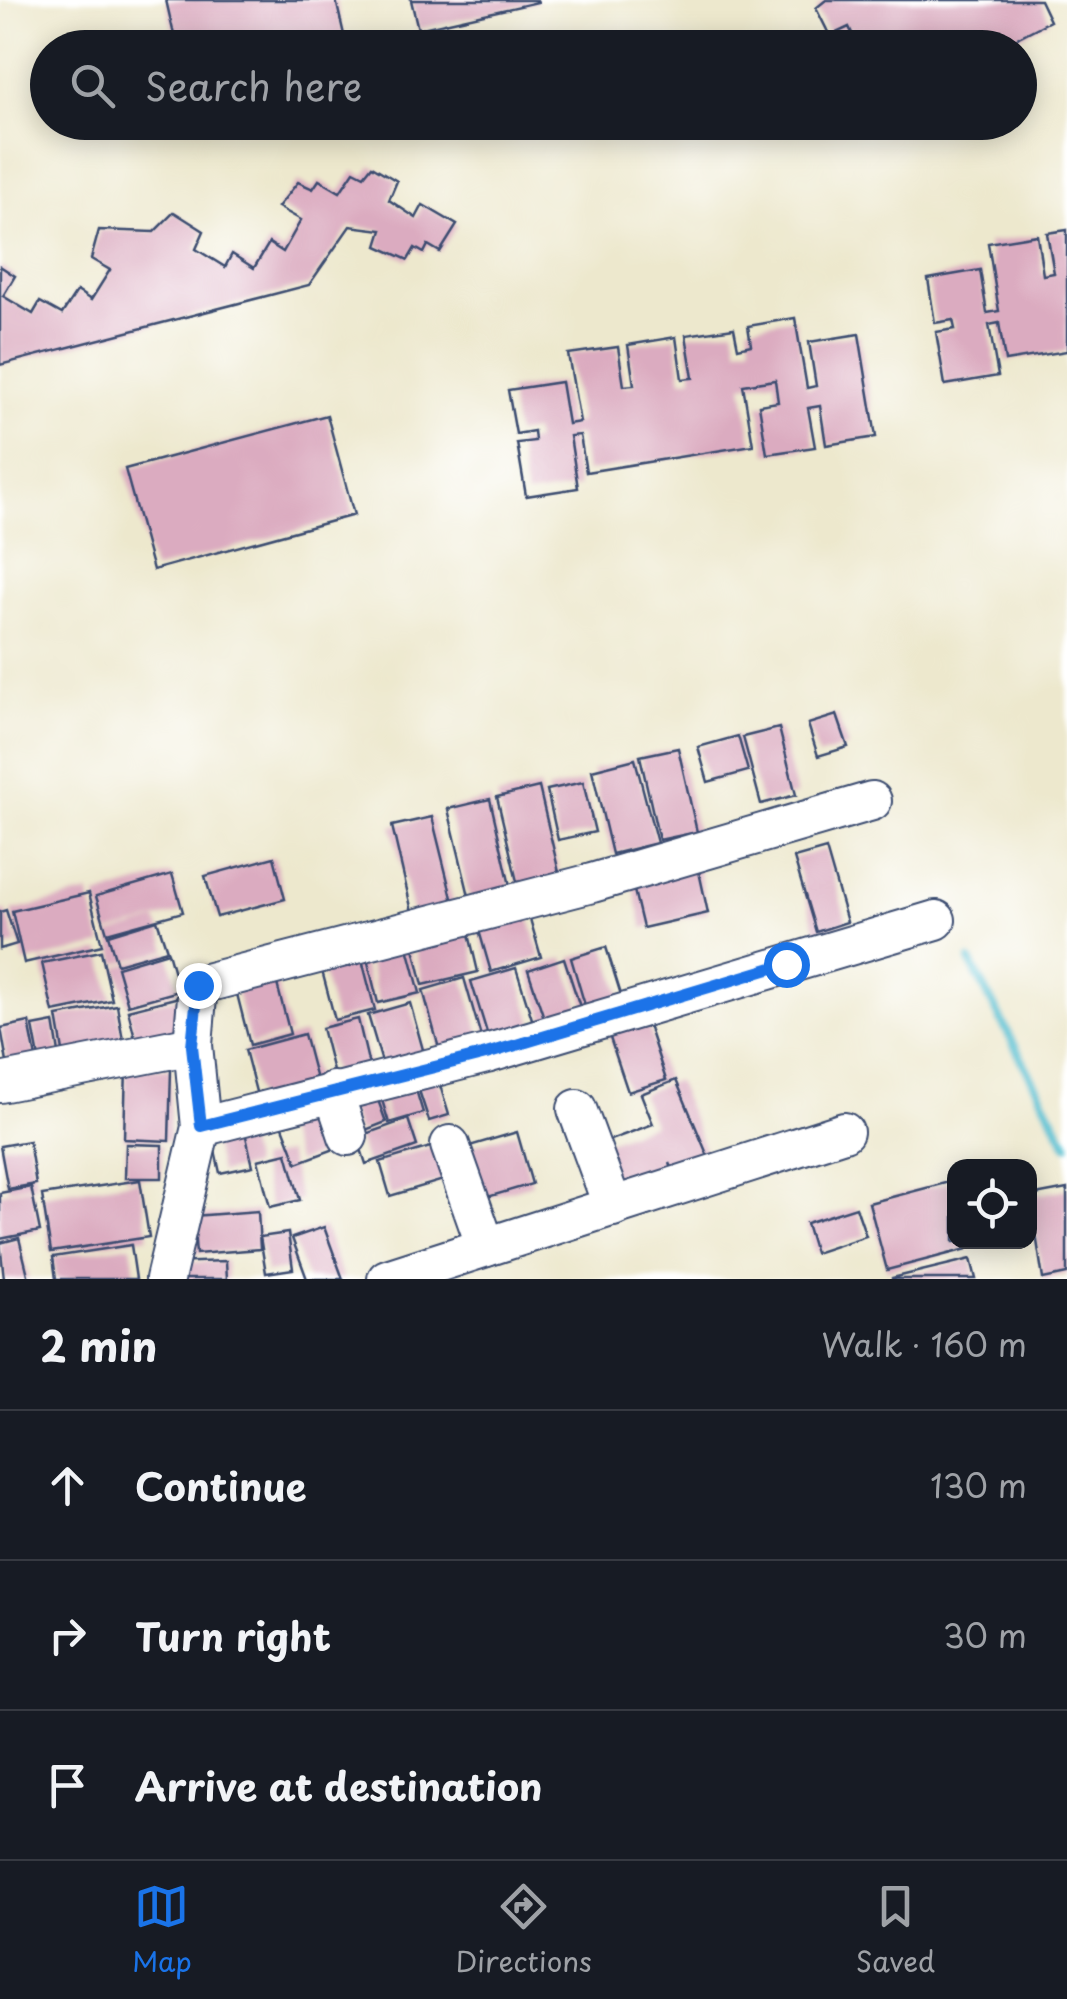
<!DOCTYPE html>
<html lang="en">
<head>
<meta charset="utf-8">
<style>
  :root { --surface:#171b24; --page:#20242c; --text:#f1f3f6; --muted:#9ea1a6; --line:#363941; --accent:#1a73e8 }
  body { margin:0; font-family:"Playpen Sans",sans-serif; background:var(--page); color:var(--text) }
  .controls { position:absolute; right:30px; bottom:30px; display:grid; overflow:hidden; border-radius:20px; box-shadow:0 5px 25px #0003 }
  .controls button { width:90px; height:90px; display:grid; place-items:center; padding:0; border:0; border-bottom:2px solid var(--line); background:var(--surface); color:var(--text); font:50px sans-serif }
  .stop { position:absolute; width:30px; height:30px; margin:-22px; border:8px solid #1a73e8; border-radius:50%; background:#fff }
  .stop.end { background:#1a73e8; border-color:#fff; box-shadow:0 2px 10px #0008 }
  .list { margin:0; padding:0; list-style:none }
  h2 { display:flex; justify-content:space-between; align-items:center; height:130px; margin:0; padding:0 40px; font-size:42px }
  h2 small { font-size:32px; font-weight:400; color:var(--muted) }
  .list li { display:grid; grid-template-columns:65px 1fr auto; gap:30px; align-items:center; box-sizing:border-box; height:150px; padding:0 40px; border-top:2px solid var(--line) }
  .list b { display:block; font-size:38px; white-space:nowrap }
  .list em { font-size:32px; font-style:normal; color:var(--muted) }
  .icon { flex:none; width:55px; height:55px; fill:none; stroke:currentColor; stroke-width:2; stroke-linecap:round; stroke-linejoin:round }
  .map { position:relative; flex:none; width:1067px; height:1279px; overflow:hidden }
  .search { position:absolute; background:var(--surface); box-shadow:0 5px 25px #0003; left:30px; right:30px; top:30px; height:110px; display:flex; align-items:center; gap:25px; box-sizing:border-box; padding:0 35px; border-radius:55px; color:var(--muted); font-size:38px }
  .sheet { height:580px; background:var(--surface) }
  nav { display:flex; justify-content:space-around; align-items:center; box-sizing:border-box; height:140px; border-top:2px solid var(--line); background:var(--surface); font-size:28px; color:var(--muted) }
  nav a { display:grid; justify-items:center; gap:5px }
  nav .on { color:var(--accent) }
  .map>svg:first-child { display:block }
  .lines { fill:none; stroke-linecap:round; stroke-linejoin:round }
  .stream { stroke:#52bdce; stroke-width:9 }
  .building { fill:#dbabc0 }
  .minor-casing { stroke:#3a4b6f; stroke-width:42 }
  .minor { stroke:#fff; stroke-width:38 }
  .route { stroke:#1a73e8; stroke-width:12 }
</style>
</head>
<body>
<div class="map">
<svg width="1067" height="1279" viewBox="0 0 1067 1279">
  <rect width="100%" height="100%" fill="#fff"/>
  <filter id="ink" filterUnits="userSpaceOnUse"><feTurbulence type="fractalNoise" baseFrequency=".01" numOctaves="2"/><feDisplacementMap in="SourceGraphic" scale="20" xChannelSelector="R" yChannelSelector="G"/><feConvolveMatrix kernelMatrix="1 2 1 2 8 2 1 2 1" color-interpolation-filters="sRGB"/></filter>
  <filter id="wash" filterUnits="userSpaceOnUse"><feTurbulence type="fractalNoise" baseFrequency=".0048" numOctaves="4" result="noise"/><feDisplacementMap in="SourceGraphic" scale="40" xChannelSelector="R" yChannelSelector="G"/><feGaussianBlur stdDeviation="2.25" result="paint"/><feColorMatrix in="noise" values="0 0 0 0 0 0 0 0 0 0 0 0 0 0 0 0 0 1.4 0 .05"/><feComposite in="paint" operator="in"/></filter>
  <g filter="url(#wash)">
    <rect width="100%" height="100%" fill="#ede8cd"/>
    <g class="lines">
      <polyline class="stream" points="970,961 1067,1145"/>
    </g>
    <g id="blocks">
      <g class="building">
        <polygon points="166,0 336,0 347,48 177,48"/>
        <polygon points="411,0 537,0 538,2 418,29"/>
        <polygon points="826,0 1040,0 1050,21 1013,40 1016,48 859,48 849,27 830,36 816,8"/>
        <polygon points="372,166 397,181 389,200 416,218 423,205 457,225 440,252 428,245 424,253 415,248 408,260 377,246 382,230 350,226 309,285 0,365 0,266 15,276 3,296 33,314 40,302 62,314 77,291 91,300 110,270 91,259 99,230 154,232 174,212 204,231 196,249 225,267 232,254 254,268 269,243 283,252 301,220 278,207 298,182 313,189 319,180 340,192 354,171 364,176"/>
        <polygon points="1067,230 1067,351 1005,361 999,323 989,325 998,376 945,385 936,332 955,329 953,320 935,323 928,279 980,270 987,313 999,311 988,243 1037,235 1043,275 1054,273 1047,233"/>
        <polygon points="795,318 807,388 816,386 809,342 859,334 876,437 826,445 820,406 808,408 815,447 767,454 759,405 778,402 775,380 743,385 753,445 586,472 580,435 570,436 578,488 526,496 517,443 535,441 534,431 516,434 508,390 561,382 568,424 580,422 568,354 618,347 624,386 634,385 628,345 676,337 682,379 693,378 686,335 734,328 738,348 751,345 748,326"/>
        <polygon points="327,415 354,515 153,570 125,469"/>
        <polygon points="837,715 848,747 818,756 808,724"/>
        <polygon points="779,728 796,795 761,804 743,737"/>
        <polygon points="738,736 748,771 708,782 698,747"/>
        <polygon points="678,748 697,832 659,840 640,756"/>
        <polygon points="635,759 657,843 612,854 592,770"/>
        <polygon points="583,782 595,832 558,840 547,790"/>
        <polygon points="539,787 561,881 519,890 497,797"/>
        <polygon points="490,799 511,890 470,900 448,809"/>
        <polygon points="432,817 455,910 414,920 392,826"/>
        <polygon points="826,849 847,922 816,932 794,858"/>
        <polygon points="274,857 285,899 217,917 205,876"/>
        <polygon points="698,867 708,913 643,928 632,882"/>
        <polygon points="172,874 183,912 107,933 96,896"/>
        <polygon points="89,893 102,945 24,963 12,911"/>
        <polygon points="6,910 17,944 0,949 0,912"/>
        <polygon points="528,912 541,957 491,972 478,927"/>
        <polygon points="157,920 167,950 117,964 108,935"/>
        <polygon points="469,934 478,972 423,985 414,948"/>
        <polygon points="406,940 420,993 378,1003 365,950"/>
        <polygon points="606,947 623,1001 587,1012 571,958"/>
        <polygon points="101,951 112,1000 53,1012 42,963"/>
        <polygon points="168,952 179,991 128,1005 117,967"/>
        <polygon points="361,956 375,1010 335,1020 321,967"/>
        <polygon points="564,958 583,1016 547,1027 528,970"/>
        <polygon points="516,968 537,1035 492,1049 471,981"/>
        <polygon points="464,978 482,1040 440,1052 423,990"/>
        <polygon points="276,980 290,1034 250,1045 236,990"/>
        <polygon points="179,997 189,1036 138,1049 128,1010"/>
        <polygon points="410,1003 425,1057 384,1069 368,1015"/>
        <polygon points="117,1005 125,1052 65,1063 57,1016"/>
        <polygon points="644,1013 666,1080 628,1092 606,1026"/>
        <polygon points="358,1019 372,1078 337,1087 322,1028"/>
        <polygon points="29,1022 38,1068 9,1074 1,1028"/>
        <polygon points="54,1022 60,1059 40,1063 33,1026"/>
        <polygon points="304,1034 319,1091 260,1107 245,1050"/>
        <polygon points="126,1067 171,1069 169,1141 124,1139"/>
        <polygon points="436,1072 449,1115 429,1121 415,1078"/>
        <polygon points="413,1080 423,1113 389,1123 379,1090"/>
        <polygon points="676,1080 712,1166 677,1181 669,1163 673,1175 614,1199 594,1146 653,1124 641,1094"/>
        <polygon points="374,1089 386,1122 358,1133 345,1100"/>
        <polygon points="331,1100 348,1144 297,1163 280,1119"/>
        <polygon points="408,1119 417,1146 366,1164 357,1137"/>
        <polygon points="244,1128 253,1166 220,1173 212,1136"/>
        <polygon points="517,1132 532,1184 474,1201 459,1149"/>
        <polygon points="29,1141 36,1184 8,1189 0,1146"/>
        <polygon points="126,1144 162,1145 162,1178 125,1178"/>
        <polygon points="437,1145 447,1179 390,1196 380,1162"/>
        <polygon points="287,1153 300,1200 270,1207 258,1160"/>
        <polygon points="140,1180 149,1237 51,1252 42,1195"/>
        <polygon points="949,1182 954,1202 954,1242 965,1242 967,1249 887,1270 869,1203"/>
        <polygon points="31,1187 40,1231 0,1239 0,1193"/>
        <polygon points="1067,1189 1067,1274 1043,1279 1030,1196"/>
        <polygon points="856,1207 866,1236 815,1253 806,1223"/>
        <polygon points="258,1211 260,1249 196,1254 193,1216"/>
        <polygon points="324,1227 343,1279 307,1279 292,1238"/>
        <polygon points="288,1233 293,1269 266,1273 260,1237"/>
        <polygon points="19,1238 29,1279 4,1279 0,1243"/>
        <polygon points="131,1245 136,1279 56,1279 53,1257"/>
        <polygon points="971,1259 976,1279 892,1279 892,1278"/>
        <polygon points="226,1261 227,1279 169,1279 169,1263"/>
      </g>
    </g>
  </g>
  <g filter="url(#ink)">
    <use href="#blocks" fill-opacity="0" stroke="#3a4b6f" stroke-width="2.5"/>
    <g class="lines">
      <defs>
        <g id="minor">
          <polyline points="0,1083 193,1045"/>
          <polyline points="333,1091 348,1136"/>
          <polyline points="577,1109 613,1207"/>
          <polyline points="201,1127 486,1054 936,920"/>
          <polyline points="450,1145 486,1247"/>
          <polyline points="165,1279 201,1127 193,1045 198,985 592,883 872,801"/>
          <polyline points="387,1279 844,1132"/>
        </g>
      </defs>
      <use href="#minor" class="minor-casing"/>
      <use href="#minor" class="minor"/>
    </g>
  </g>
  <g class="lines" filter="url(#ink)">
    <polyline class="route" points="198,985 192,1046 201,1126 486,1054 786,964"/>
  </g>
</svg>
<div class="controls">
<button><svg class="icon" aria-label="locate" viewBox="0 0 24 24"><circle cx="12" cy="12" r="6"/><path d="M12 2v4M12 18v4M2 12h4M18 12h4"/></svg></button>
</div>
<div class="stop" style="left:786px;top:964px"></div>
<div class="stop end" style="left:198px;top:985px"></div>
<div class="search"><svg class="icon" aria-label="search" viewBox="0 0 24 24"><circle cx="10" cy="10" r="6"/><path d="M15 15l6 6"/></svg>Search here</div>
</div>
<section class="sheet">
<h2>2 min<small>Walk · 160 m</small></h2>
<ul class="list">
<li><svg class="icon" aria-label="ahead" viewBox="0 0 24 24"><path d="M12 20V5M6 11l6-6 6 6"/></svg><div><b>Continue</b></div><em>130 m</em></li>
<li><svg class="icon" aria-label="right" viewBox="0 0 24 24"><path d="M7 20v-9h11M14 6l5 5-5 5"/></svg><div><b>Turn right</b></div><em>30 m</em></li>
<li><svg class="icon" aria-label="arrive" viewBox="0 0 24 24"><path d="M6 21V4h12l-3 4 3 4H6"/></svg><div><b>Arrive at destination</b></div></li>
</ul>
</section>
<nav>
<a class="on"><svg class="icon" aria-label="map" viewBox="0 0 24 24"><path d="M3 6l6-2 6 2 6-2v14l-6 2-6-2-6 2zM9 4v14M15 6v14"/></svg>Map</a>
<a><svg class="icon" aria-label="directions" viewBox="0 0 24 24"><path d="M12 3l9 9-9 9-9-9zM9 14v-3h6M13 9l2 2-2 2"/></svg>Directions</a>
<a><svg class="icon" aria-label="saved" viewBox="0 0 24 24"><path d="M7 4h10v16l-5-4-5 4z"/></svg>Saved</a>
</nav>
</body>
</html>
